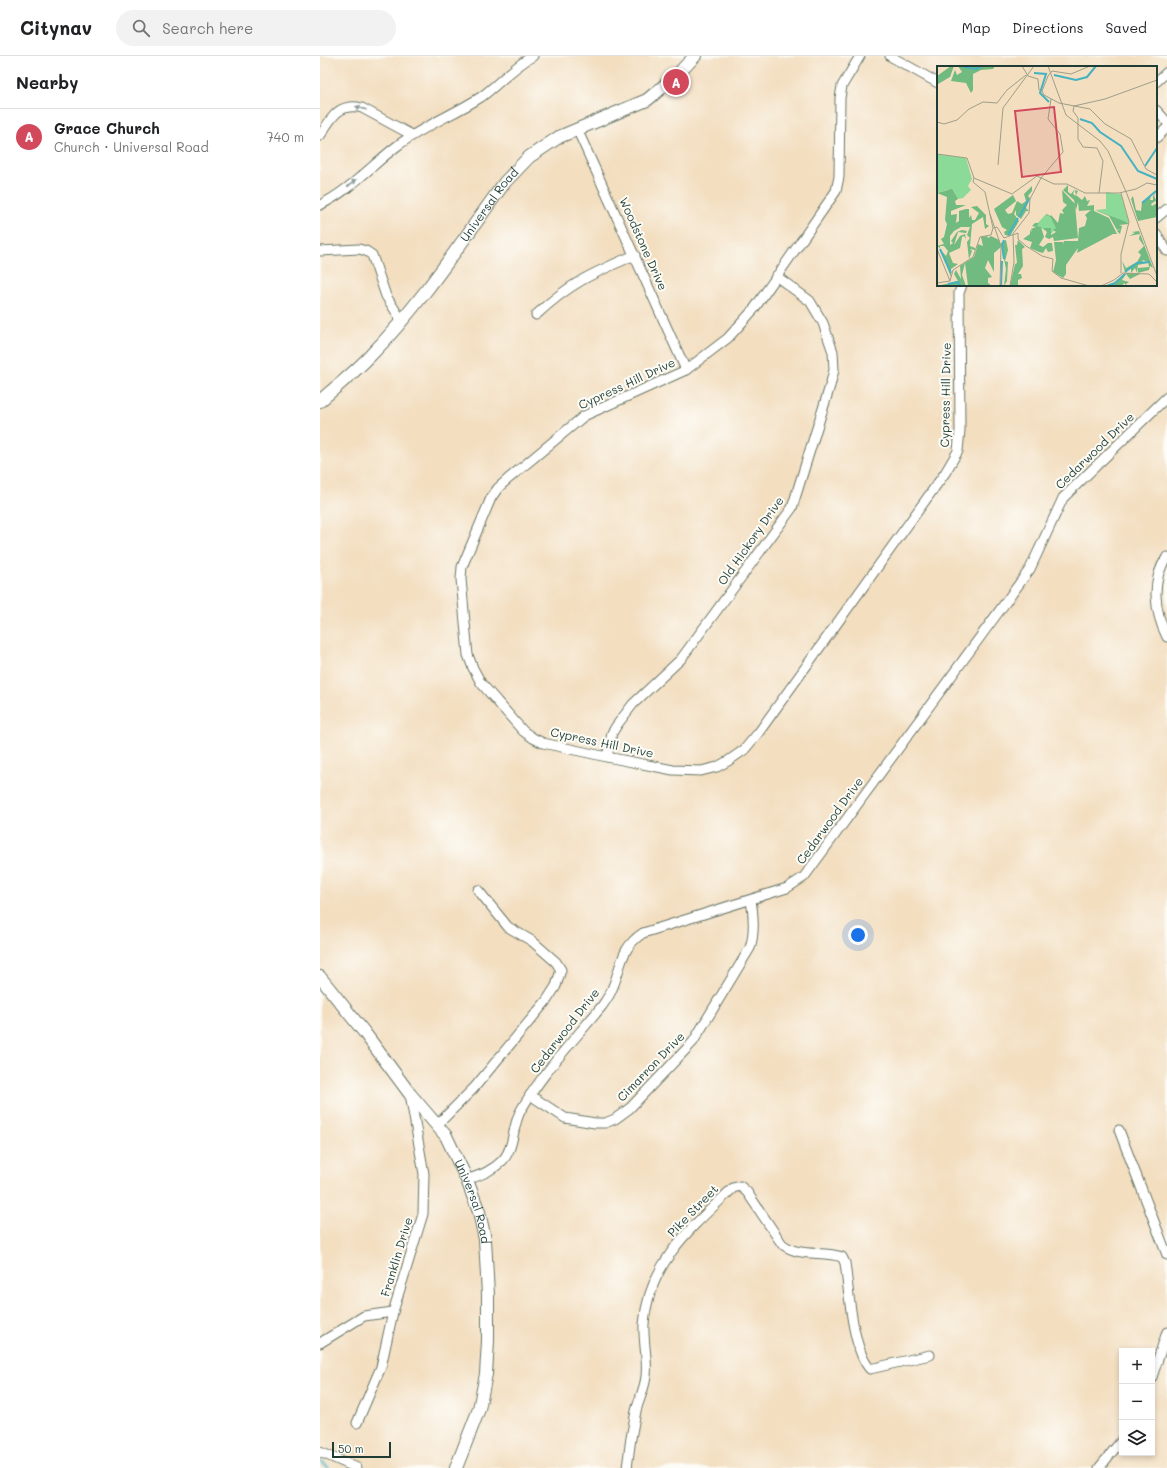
<!DOCTYPE html>
<html lang="en">
<head>
<meta charset="utf-8">
<style>
  :root { --surface:#fff; --page:#f2f2f2; --text:#202124; --muted:#757577; --line:#e0e0e0; --accent:#d1495b }
  body { margin:0; font-family:Mali,sans-serif; background:var(--page); color:var(--text) }
  .controls { position:absolute; right:12px; bottom:12px; display:grid; overflow:hidden; border-radius:0px; box-shadow:0 2px 6px #0003 }
  .controls button { width:36px; height:36px; display:grid; place-items:center; padding:0; border:0; border-bottom:1px solid var(--line); background:var(--surface); color:var(--text); font:20px sans-serif }
  .scale { position:absolute; left:12px; bottom:10px; width:59px; box-sizing:border-box; padding-left:4px; border:2px solid #1f3d34; border-top:0; font-size:11px; line-height:14px; white-space:nowrap; color:#1f3d34; -webkit-text-stroke:3px #fdfcf7; paint-order:stroke }
  .you { position:absolute; left:538px; top:879px; width:14px; height:14px; margin:-10px; border:3px solid #fff; border-radius:50%; background:#1a73e8; box-shadow:0 0 0 6px #1a73e833 }
  .badge { display:grid; place-items:center; width:26px; height:26px; border-radius:50%; background:var(--accent); color:#fff; font-size:13px; font-weight:700 }
  .pin { position:absolute; translate:-50% -50%; border:2px solid #fff; box-shadow:0 1px 4px #0006 }
  .list { margin:0; padding:0; list-style:none }
  h2 { display:flex; justify-content:space-between; align-items:center; height:52px; margin:0; padding:0 16px; font-size:17px }
  h2 small { font-size:13px; font-weight:400; color:var(--muted) }
  .list li { display:grid; grid-template-columns:26px 1fr auto; gap:12px; align-items:center; box-sizing:border-box; height:56px; padding:0 16px; border-top:1px solid var(--line) }
  .list b { display:block; font-size:15px; white-space:nowrap }
  .list p { margin:0; font-size:13px; white-space:nowrap; color:var(--muted) }
  .list em { font-size:13px; font-style:normal; color:var(--muted) }
  .icon { flex:none; width:22px; height:22px; fill:none; stroke:currentColor; stroke-width:2; stroke-linecap:round; stroke-linejoin:round }
  .map { position:relative; flex:none; width:847px; height:1412px; overflow:hidden }
  header { display:flex; align-items:center; gap:24px; box-sizing:border-box; height:56px; padding:0 20px; background:var(--surface); border-bottom:1px solid var(--line) }
  header strong { font-size:19px }
  nav { display:flex; gap:22px; margin-inline-start:auto; font-size:14px }
  .search { width:280px; height:36px; background:var(--page); display:flex; align-items:center; gap:10px; box-sizing:border-box; padding:0 14px; border-radius:22px; color:var(--muted); font-size:15px }
  main { display:flex }
  aside { flex:1; background:var(--surface) }
  .map>svg:first-child { display:block }
  .lines { fill:none; stroke-linecap:round; stroke-linejoin:round }
  .stream { stroke:#44b2c0; stroke-width:2.5 }
  .minor-casing { stroke:#697565; stroke-width:11 }
  .tertiary-casing { stroke:#697565; stroke-width:14 }
  .minor { stroke:#fff; stroke-width:9 }
  .tertiary { stroke:#fff; stroke-width:12 }
  .oneway { fill:#8f9e9a }
  .labels { text-anchor:middle; stroke-width:4; stroke-linejoin:round; paint-order:stroke }
  .street-label { font-size:12px; fill:#1f3d34; stroke:#fdfcf7 }
  .inset-river { fill:none; stroke:#44b2c0; stroke-width:2 }
  .inset-road { fill:none; stroke:#9e9e88; stroke-width:1 }
  .view { fill:#d1495b; fill-opacity:0.15; stroke:#d1495b; stroke-width:2 }
  .inset-edge { fill:none; stroke:#1f3d34; stroke-width:2 }
</style>
</head>
<body>
<header>
<strong>Citynav</strong>
<div class="search"><svg class="icon" aria-label="search" viewBox="0 0 24 24"><circle cx="10" cy="10" r="6"/><path d="M15 15l6 6"/></svg>Search here</div>
<nav><a>Map</a><a>Directions</a><a>Saved</a></nav>
</header>
<main>
<aside>
<h2>Nearby<small></small></h2>
<ul class="list">
<li><span class="badge">A</span><div><b>Grace Church</b><p>Church · Universal Road</p></div><em>740 m</em></li>
</ul>
</aside>
<div class="map">
<svg width="847" height="1412" viewBox="0 0 847 1412">
  <rect width="100%" height="100%" fill="#fdfcf7"/>
  <filter id="ink" filterUnits="userSpaceOnUse"><feTurbulence type="fractalNoise" baseFrequency=".025" numOctaves="2"/><feDisplacementMap in="SourceGraphic" scale="8" xChannelSelector="R" yChannelSelector="G"/><feConvolveMatrix kernelMatrix="1 2 1 2 8 2 1 2 1" color-interpolation-filters="sRGB"/></filter>
  <filter id="wash" filterUnits="userSpaceOnUse"><feTurbulence type="fractalNoise" baseFrequency=".012" numOctaves="4" result="noise"/><feDisplacementMap in="SourceGraphic" scale="16" xChannelSelector="R" yChannelSelector="G"/><feGaussianBlur stdDeviation="0.9" result="paint"/><feColorMatrix in="noise" values="0 0 0 0 0 0 0 0 0 0 0 0 0 0 0 0 0 1.4 0 .05"/><feComposite in="paint" operator="in"/></filter>
  <g filter="url(#wash)">
    <rect width="100%" height="100%" fill="#f3dec0"/>
    <g class="lines">
      <polyline class="stream" points="0,1405 9,1412"/>
    </g>
  </g>
  <g filter="url(#ink)">
    <g class="lines">
      <defs>
        <g id="minor">
          <polyline points="540,0 522,30 520,42 519,121 516,135 434,253 408,282 366,314 264,360 188,423 178,432 171,442 142,511 141,523 148,599 153,612 161,627 203,675 213,682 223,687 287,701 353,714 381,715 397,711 408,705 424,694 439,676 625,417 638,395 640,374 639,237 642,229"/>
          <polyline points="570,0 618,27"/>
          <polyline points="836,26 847,16"/>
          <polyline points="836,54 847,66"/>
          <polyline points="257,73 366,314"/>
          <path d="M 0,80 C 11,62 19,46 42,52 L 92,79"/>
          <polyline points="836,82 847,72"/>
          <path d="M 0,149 C 29,135 52,109 77,90 C 103,70 133,59 161,41 C 179,28 193,11 213,0"/>
          <polyline points="836,162 847,153"/>
          <polyline points="836,177 847,195"/>
          <polyline points="0,195 39,193 46,195 52,199 66,240 82,265"/>
          <path d="M 216,259 C 250,227 273,217 315,199"/>
          <path d="M 847,501 C 830,525 835,557 847,581"/>
          <polyline points="287,701 292,677 297,669 313,648 361,603 472,452 510,330 514,314 513,296 503,267 490,245 456,220"/>
          <path d="M 210,1039 L 245,1062 L 275,1067 L 285,1067 L 295,1063 L 310,1052 L 373,986 L 430,892 C 435,876 434,861 431,844"/>
          <polyline points="117,1069 154,1032 227,944 236,930 241,914 236,906 212,885 188,871 158,834"/>
          <polyline points="799,1074 847,1199"/>
          <path d="M 147,1124 C 160,1119 172,1115 182,1105 C 195,1092 192,1069 201,1054 C 223,1016 255,983 282,950 C 286,944 290,939 292,933 C 302,910 300,892 323,877 L 467,832 L 484,821 L 710,513 L 743,442 L 847,341"/>
          <polyline points="0,1287 44,1260 73,1256"/>
          <polyline points="832,1321 847,1276"/>
          <polyline points="37,1367 61,1311 73,1256 103,1158 104,1118 90,1038"/>
          <polyline points="0,1396 37,1412"/>
          <path d="M 307,1412 C 309,1393 312,1374 316,1355 C 319,1343 325,1332 326,1320 C 328,1303 323,1286 324,1268 C 329,1206 371,1172 413,1132 L 420,1130 L 427,1136 L 462,1188 C 480,1202 502,1194 522,1201 L 525,1207 C 529,1235 532,1293 550,1313 L 610,1299"/>
          <polyline points="779,1412 802,1384"/>
        </g>
        <g id="tertiary">
          <path id="s1" d="M 0,345 C 17,330 35,316 50,300 C 101,248 142,185 185,126 L 209,101 L 239,81 L 327,44 L 357,19 L 375,0"/>
          <path id="s2" d="M 0,921 L 44,976 L 90,1038 L 126,1080 L 147,1124 L 159,1156 L 165,1183 L 168,1239 L 168,1285 L 166,1318 L 159,1353 L 136,1412"/>
        </g>
      </defs>
      <use href="#minor" class="minor-casing"/>
      <use href="#tertiary" class="tertiary-casing"/>
      <use href="#minor" class="minor"/>
      <use href="#tertiary" class="tertiary"/>
    </g>
    <defs><path id="oneway-solid" d="M-6-.8H1V-3.2L6.5 0L1 3.2V.8H-6Z"/></defs>
    <g class="oneway">
      <use href="#oneway-solid" transform="translate(41 52) rotate(-161)"/>
      <use href="#oneway-solid" transform="translate(32 127) rotate(-39)"/>
    </g>
  </g>
  <g class="labels">
    <g class="street-label">
      <text dy="4" stroke="none"><textPath href="#s1" startOffset="260">Universal Road</textPath></text>
      <text transform="translate(323 188) rotate(66)" y="4">Woodstone Drive</text>
      <text transform="translate(307 328) rotate(-25)" y="4">Cypress Hill Drive</text>
      <text transform="translate(626 339) rotate(-89)" y="4">Cypress Hill Drive</text>
      <text transform="translate(775 395) rotate(-44)" y="4">Cedarwood Drive</text>
      <text transform="translate(431 485) rotate(-55)" y="4">Old Hickory Drive</text>
      <text transform="translate(282 687) rotate(12)" y="4">Cypress Hill Drive</text>
      <text transform="translate(510 765) rotate(-54)" y="4">Cedarwood Drive</text>
      <text transform="translate(245 975) rotate(-52)" y="4">Cedarwood Drive</text>
      <text transform="translate(331 1011) rotate(-46)" y="4">Cimarron Drive</text>
      <text dy="4" stroke="none"><textPath href="#s2" startOffset="274">Universal Road</textPath></text>
      <text transform="translate(373 1155) rotate(-46)" y="4">Pike Street</text>
      <text transform="translate(77 1201) rotate(-73)" y="4">Franklin Drive</text>
    </g>
  </g>
  <g transform="translate(617 10)">
    <rect width="220" height="220" fill="#f3dec0"/>
    <path d="M 0,88 L 29,92 L 35,113 L 31,120 L 34,124 L 26,132 L 21,133 L 10,124 L 0,127 ZM 109,148 L 122,159 L 114,168 L 99,159 Z" fill="#8cda98"/>
    <path d="M 14,0 L 17,0 L 13,11 L 1,18 L 0,10 ZM 21,0 L 58,0 L 56,3 L 44,4 L 36,8 L 36,24 L 34,27 L 29,17 L 14,15 L 18,4 L 20,9 L 25,6 ZM 131,119 L 131,126 L 134,128 L 138,123 L 136,128 L 139,130 L 138,124 L 141,125 L 139,129 L 145,134 L 148,130 L 150,135 L 153,134 L 150,140 L 157,139 L 157,145 L 172,152 L 180,168 L 176,168 L 140,187 L 141,182 L 129,199 L 129,208 L 126,212 L 116,206 L 119,194 L 117,176 L 126,176 L 126,178 L 127,175 L 141,175 L 142,162 L 148,160 L 150,152 L 148,149 L 154,144 L 142,145 L 141,136 L 139,144 L 137,134 L 126,124 ZM 95,120 L 95,125 L 91,130 L 93,132 L 89,142 L 92,145 L 89,145 L 84,153 L 79,149 L 79,144 L 77,148 L 82,155 L 73,170 L 68,169 L 67,166 L 70,164 L 65,161 L 57,143 L 76,129 L 79,135 L 68,144 L 71,148 L 75,147 L 80,135 L 85,138 L 89,135 L 87,128 ZM 15,123 L 21,133 L 18,135 L 19,139 L 29,139 L 14,145 L 14,149 L 20,148 L 19,157 L 22,155 L 22,145 L 29,143 L 32,143 L 32,152 L 34,149 L 35,154 L 38,154 L 42,147 L 34,141 L 40,140 L 49,149 L 49,158 L 52,160 L 48,163 L 46,151 L 35,158 L 33,180 L 38,182 L 38,184 L 33,183 L 35,185 L 32,193 L 30,176 L 33,172 L 30,169 L 33,161 L 24,161 L 17,165 L 13,170 L 13,179 L 16,177 L 14,175 L 20,166 L 25,164 L 30,165 L 29,167 L 21,166 L 17,179 L 23,170 L 28,168 L 29,173 L 27,170 L 25,171 L 23,182 L 12,187 L 16,197 L 21,198 L 14,203 L 14,211 L 3,183 L 9,190 L 11,185 L 7,180 L 3,180 L 3,182 L 0,180 L 7,178 L 4,173 L 7,171 L 10,158 L 8,154 L 10,131 L 0,127 ZM 125,124 L 138,138 L 141,172 L 117,175 L 116,171 L 112,173 L 108,171 L 110,166 L 106,162 L 114,162 L 114,169 L 119,166 L 116,164 L 119,162 L 114,152 L 110,149 L 108,151 L 110,148 L 113,150 L 120,143 L 114,149 L 121,157 L 123,147 L 127,148 L 125,144 L 130,139 L 126,136 ZM 219,126 L 217,130 L 219,134 L 219,130 L 220,134 L 214,138 L 215,140 L 220,137 L 220,151 L 201,155 L 194,133 L 196,130 L 199,144 L 204,145 L 205,136 L 214,130 L 213,134 L 216,134 L 216,130 ZM 169,139 L 192,158 L 182,159 L 185,160 L 183,168 L 180,165 L 183,163 L 180,164 L 172,150 L 160,145 L 169,143 ZM 98,157 L 102,157 L 100,160 L 104,161 L 107,171 L 102,179 L 106,181 L 111,177 L 115,177 L 116,185 L 111,186 L 109,182 L 106,187 L 102,186 L 93,182 L 95,176 L 86,173 L 93,168 L 93,164 L 95,166 L 94,163 L 99,161 L 95,160 ZM 202,165 L 216,202 L 213,200 L 212,204 L 201,207 L 201,202 L 212,201 L 211,196 L 206,194 L 205,196 L 210,197 L 201,199 L 200,207 L 198,202 L 194,207 L 194,202 L 188,206 L 185,195 L 189,202 L 200,196 L 204,189 L 201,186 L 207,180 L 202,173 L 203,168 L 192,170 L 198,167 L 195,166 ZM 50,170 L 51,172 L 54,170 L 62,174 L 64,181 L 57,187 L 57,206 L 51,194 L 48,202 L 55,211 L 51,212 L 51,217 L 55,220 L 31,220 L 28,197 L 25,209 L 29,220 L 0,220 L 21,215 L 17,208 L 19,204 L 24,213 L 23,200 L 37,191 L 41,178 L 46,180 L 44,171 ZM 69,174 L 71,184 L 68,195 L 71,196 L 70,215 L 67,220 L 69,203 L 64,177 ZM 81,174 L 88,181 L 85,183 L 86,200 L 81,208 L 84,208 L 85,212 L 81,214 L 81,220 L 73,220 L 78,198 L 80,197 L 78,179 L 80,179 ZM 187,208 L 190,207 L 203,208 L 193,213 L 189,208 L 185,214 L 192,216 L 188,219 L 188,217 L 184,220 L 169,220 L 178,217 Z" fill="#71ba80"/>
    <path d="M 169,126 L 184,128 L 192,157 L 158,144 L 169,143 Z" fill="#8cda98"/>
    <path class="inset-river" d="M 24,0 L 39,3 L 45,0M 97,7 L 109,8 L 103,27 L 112,36M 117,9 L 139,14 L 150,11 L 159,0M 143,53 L 155,57 L 163,66 L 184,80 L 201,105 L 220,113M 208,100 L 220,82M 205,137 L 219,125M 82,151 L 92,133M 71,169 L 81,152M 3,183 L 14,207M 67,193 L 65,179 L 67,174M 188,206 L 200,197 L 213,196M 11,218 L 21,216 L 23,220M 64,220 L 65,195M 170,220 L 178,217 L 188,208"/>
    <path class="inset-road" d="M 85,0 L 91,10 L 101,13 L 102,24 L 105,25M 111,0 L 129,49 L 163,75 L 171,85 L 190,128 L 220,210M 105,25 L 107,29 L 122,37 L 153,43 L 168,58 L 194,73 L 209,103 L 220,109M 105,25 L 111,10 L 115,5 L 134,8 L 153,0M 0,56 L 7,58 L 20,54 L 32,43 L 46,36 L 60,37 L 70,24 L 89,9M 0,88 L 30,92 L 37,112 L 75,128 L 100,110 L 117,118 L 130,118 L 148,127 L 182,127 L 199,123 L 210,117 L 220,119M 61,99 L 66,42 L 97,0M 37,112 L 36,116 L 48,126 L 56,162M 162,127 L 166,95 L 160,82 L 146,81 L 141,73 L 141,52 L 136,45 L 137,40 L 168,33 L 220,14M 53,148 L 64,180 L 63,220M 56,162 L 60,161 L 67,172 L 75,169 L 92,147 L 93,133 L 104,112 L 126,86 L 123,68 L 111,53 L 114,33M 76,169 L 81,167 L 81,173 L 89,180 L 105,190 L 116,193 L 115,205 L 124,212 L 152,220M 0,183 L 13,215M 184,207 L 184,188 L 192,156 L 184,127M 13,215 L 16,204 L 36,191 L 43,171 L 54,169 L 56,162M 0,217 L 13,215M 73,220 L 77,196 L 76,168M 164,220 L 177,214 L 186,207 L 212,208 L 220,216"/>
    <path class="view" d="M 117,41 L 124,106 L 85,111 L 78,45 Z"/>
    <rect width="220" height="220" class="inset-edge"/>
  </g>
</svg>
<div class="controls">
<button>+</button>
<button>−</button>
<button><svg class="icon" aria-label="layers" viewBox="0 0 24 24"><path d="M12 4l9 5-9 5-9-5zM3 14l9 5 9-5"/></svg></button>
</div>
<div class="scale">50 m</div>
<div class="you"></div>
<div class="pin badge" style="left:356px;top:26px">A</div>
</div>
</main>
</body>
</html>
